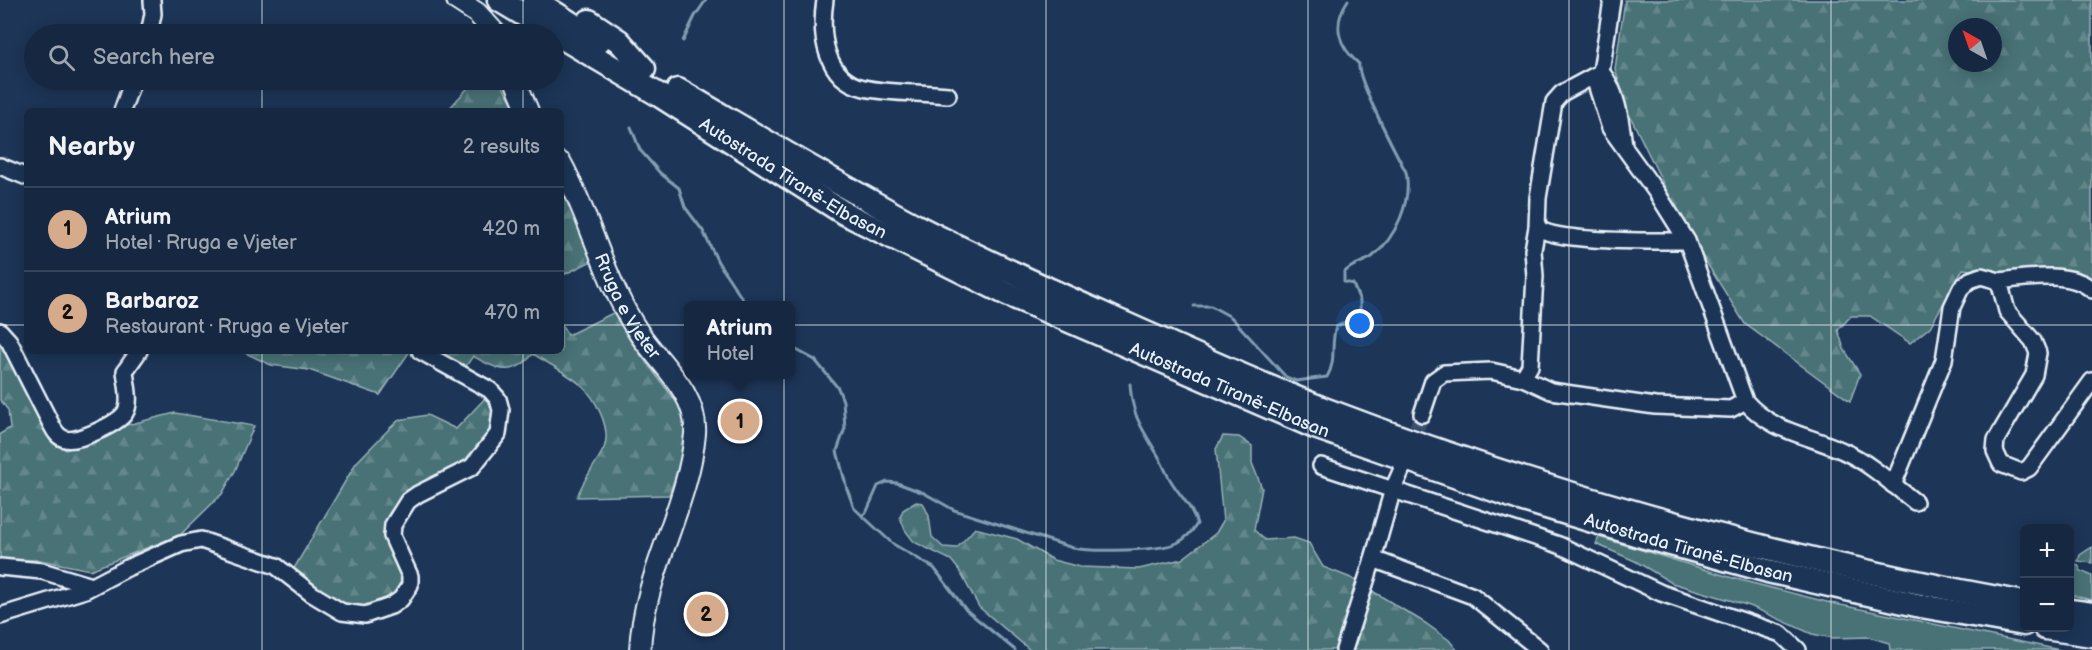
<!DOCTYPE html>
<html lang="en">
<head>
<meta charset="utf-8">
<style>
  :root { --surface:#162841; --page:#23344c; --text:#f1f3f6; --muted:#9ea6b1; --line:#35445a; --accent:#d6ab8b }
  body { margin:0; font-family:"Balsamiq Sans",sans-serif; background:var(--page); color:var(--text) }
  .controls { position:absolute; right:18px; bottom:18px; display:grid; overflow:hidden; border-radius:9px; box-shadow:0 3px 15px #0003 }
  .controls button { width:54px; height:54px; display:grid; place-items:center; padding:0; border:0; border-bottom:2px solid var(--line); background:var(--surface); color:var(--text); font:30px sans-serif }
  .compass { position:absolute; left:1948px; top:18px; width:54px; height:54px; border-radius:50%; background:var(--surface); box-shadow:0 3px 15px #0003; rotate:320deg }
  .you { position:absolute; left:1360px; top:324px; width:21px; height:21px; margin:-15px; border:4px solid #fff; border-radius:50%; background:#1a73e8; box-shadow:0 0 0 9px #1a73e833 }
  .badge { display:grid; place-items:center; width:39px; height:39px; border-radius:50%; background:var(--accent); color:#111; font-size:20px; font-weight:700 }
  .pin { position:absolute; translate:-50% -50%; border:3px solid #fff; box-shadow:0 2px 6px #0006 }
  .popup { position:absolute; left:684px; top:301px; width:111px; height:78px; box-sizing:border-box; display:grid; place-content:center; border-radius:9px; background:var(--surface); filter:drop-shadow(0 2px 4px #0005); font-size:20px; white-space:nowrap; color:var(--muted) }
  .popup b { font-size:22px; color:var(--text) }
  .popup::after { content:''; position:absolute; left:50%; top:100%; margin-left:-12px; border:12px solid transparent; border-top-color:var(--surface) }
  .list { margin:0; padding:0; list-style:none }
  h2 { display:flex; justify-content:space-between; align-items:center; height:78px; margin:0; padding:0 24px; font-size:26px }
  h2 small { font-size:20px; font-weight:400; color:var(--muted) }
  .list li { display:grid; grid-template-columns:39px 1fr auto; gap:18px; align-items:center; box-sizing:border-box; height:84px; padding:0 24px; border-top:2px solid var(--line) }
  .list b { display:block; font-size:22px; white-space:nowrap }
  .list p { margin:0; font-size:20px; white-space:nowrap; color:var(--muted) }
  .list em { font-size:20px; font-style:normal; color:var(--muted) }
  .icon { flex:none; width:33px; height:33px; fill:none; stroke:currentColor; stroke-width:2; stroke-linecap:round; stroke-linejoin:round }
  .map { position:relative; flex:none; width:2092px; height:650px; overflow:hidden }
  .search { position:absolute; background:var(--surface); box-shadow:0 3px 15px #0003; left:24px; top:24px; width:540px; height:66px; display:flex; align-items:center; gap:15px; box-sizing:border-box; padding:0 21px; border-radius:33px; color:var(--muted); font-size:22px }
  .panel { position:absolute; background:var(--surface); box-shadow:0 3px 15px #0003; left:24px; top:108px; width:540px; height:246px; border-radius:9px }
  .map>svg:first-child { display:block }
  .green { fill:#497276; stroke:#98b2b7; stroke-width:1.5 }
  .forest { fill:url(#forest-firs); stroke:#98b2b7; stroke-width:1.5; fill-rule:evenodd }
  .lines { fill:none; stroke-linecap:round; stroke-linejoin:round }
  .stream { stroke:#829eb3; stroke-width:3 }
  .minor-tunnel { stroke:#3b516f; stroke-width:15; stroke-dasharray:15 8; stroke-linecap:butt }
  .minor-casing { stroke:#e8f1f8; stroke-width:20 }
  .major-casing { stroke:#e8f1f8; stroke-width:24 }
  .highway-casing { stroke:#e8f1f8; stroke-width:27 }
  .minor { stroke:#1d3557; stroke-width:15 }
  .major { stroke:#1d3557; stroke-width:20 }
  .highway { stroke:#1d3557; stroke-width:22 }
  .grid { fill:none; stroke:#e8f1f8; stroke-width:1.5; stroke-opacity:0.55 }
  .labels { text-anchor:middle; stroke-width:4.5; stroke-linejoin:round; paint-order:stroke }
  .street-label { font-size:18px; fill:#e8f1f8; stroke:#1d3557 }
</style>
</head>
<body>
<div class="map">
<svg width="2092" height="650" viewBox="0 0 2092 650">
  <defs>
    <pattern id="forest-firs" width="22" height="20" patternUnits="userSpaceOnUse" patternTransform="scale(1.5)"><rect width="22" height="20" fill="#497276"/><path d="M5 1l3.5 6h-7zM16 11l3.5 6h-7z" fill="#63878a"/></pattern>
  </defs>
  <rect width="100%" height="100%" fill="#1d3557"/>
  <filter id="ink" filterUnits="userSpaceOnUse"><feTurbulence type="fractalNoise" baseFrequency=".0167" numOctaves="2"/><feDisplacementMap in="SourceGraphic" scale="12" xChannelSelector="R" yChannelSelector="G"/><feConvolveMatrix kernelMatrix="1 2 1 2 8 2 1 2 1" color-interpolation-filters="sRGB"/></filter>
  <g filter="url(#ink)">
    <g class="green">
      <polygon points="1599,537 1736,579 1831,603 2060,650 1890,650 1889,643 1869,637 1833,638 1812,634 1750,606 1672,583 1635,561 1596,544"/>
      <polygon points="2092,547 2092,563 2078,561 2080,555"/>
      <polygon points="2070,563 2078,565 2081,571 2092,576 2092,600 2070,595"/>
    </g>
    <g class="forest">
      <path d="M 1625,0 L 2092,0 L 2092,296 L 2078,283 L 1963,269 L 1930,327 L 1910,343 L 1870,316 L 1851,316 L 1838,330 L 1844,349 L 1860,374 L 1850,401 L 1745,324 L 1686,230 L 1629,114 L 1615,69 ZM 1957,27 L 1993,27 L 1993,63 L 1957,63 Z"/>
      <polygon points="475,80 499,80 517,111 447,111"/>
      <polygon points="561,182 594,260 561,276"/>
      <path d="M 615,312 L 631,342 L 684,412 L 685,448 L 669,495 L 577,497 C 583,479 596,465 604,448 C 612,429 595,397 581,385 C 567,373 549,364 533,354 C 513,378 497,370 473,356 L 464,369 L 438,351 L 561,351 L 561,324 L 568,335 Z"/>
      <polygon points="0,340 46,428 55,443 66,450 123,426 175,413 254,426 235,471 222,494 180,535 90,570 40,560 0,560 0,434 10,428 8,410 0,400"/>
      <polygon points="241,351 410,351 380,395 309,370 271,365"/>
      <path d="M 489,394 L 496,402 C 495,412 496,429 491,438 C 474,473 374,490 385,536 C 387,547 401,566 406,577 L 399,594 L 385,604 L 363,611 L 342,608 L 293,570 L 356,463 L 390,428 L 399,420 L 427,415 L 456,429 Z"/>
      <polygon points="1223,436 1239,437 1252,446 1252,463 1262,488 1254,530 1265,540 1294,538 1309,543 1323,567 1351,578 1425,623 1449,640 1457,650 1030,650 979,607 959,570 951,560 914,542 905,530 900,517 903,510 916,502 923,503 929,516 932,537 943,547 957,548 975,528 1017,539 1053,560 1080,567 1139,569 1182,559 1216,533 1223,521 1216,449"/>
    </g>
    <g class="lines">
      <g class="stream">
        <polyline points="683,41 695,16 706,0"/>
        <polyline points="631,127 640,150 660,173 679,188 685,207 703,231 718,262 747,306"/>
        <path d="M 1194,306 L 1211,306 L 1231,317 L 1286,377 L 1296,381 L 1327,377 C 1337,360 1330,344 1336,327 L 1360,314 L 1360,301 L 1353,284 L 1344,282 L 1344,273 C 1351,264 1363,263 1372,257 C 1396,238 1412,201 1406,172 C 1397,155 1356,77 1359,64 C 1338,46 1332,24 1348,0"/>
        <polyline points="791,347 815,360 838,388 843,401 845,428 837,451 847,489 854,508 893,544 934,568 966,610 1015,650"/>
        <path d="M 862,516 L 867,511 L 878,486 L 887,482 L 897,483 L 924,493 L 954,510 L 1073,548 C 1092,552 1160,551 1177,543 C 1185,539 1192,532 1197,524 C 1192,506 1180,496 1171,481 C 1165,472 1162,461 1156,452 C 1141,427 1132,415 1130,384"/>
      </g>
      <polyline class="minor-tunnel" points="1409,449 1422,414"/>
      <defs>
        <g id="minor">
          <path d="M 825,0 C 820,33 824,79 864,88 C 891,94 921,92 948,95"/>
          <path d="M 1612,0 L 1601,72 L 1596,84 L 1610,128 L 1657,193 L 1687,241 L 1745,401 C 1773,433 1807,434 1843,451 C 1870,463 1892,484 1915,502"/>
          <polyline points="149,34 153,14 152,0"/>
          <path d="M 1601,72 L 1562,93 L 1554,102 L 1538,198 L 1537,227 C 1553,243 1660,241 1687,241"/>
          <path d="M 1601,72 C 1617,89 1621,122 1624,145"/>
          <polyline points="122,111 133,80"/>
          <polyline points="0,166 27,177"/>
          <path d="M 1999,281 C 2025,278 2072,270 2092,290"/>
          <path d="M 0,331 L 9,341 L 52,426 C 55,432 58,437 65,439 C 77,443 117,424 125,413 C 132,402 126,383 125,371 L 139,351"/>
          <polyline points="1523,378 1530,366 1535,276 1533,250 1537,227"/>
          <polyline points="1422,414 1433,381 1444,373 1491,371 1523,378 1551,391 1655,406 1731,409 1745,401"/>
          <polyline points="1321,466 1559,545 1661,593 1781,634 1798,650"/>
          <polyline points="1893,485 1944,360 1952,307 1961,288 1970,280 1981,276 1999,281 2007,311 2033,341 2038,353 2034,375 1996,440 1995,451 2001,464 2021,472 2029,468 2092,381"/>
          <polyline points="1373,559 1393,489 1402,469"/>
          <polyline points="0,567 42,571 92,586"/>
          <polyline points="0,616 85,590 129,567 181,544 201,540 276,566 312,594 342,612 365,615 391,606 401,599 410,585 410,576 392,536 393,525 408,501 418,494 472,467 498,434 501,410 498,399 490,390 420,351"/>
          <polyline points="1344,650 1373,559 1473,596 1540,650"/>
        </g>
        <g id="major">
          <polyline points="457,0 477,13 496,34"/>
          <polyline points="515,80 528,111"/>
          <path id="s1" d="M 561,163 C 591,218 604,281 639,333 C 660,364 698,394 695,434 C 688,509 643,574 640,650"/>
        </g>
        <g id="highway">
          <path id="s2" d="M 499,0 L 659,95 L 844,213 L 1007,294 L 1315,427 L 1520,499 L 1645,537 L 1768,571 L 1921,606 L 2024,624"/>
          <polyline points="534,0 599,41"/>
          <polyline points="589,21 619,41 644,69"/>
          <path d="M 678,90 C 757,136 837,184 918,227 C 981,259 1045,288 1110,317 C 1180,348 1251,381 1324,409 C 1550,495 1786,560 2024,603"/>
          <polyline points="2070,611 2092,614"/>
          <polyline points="2045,628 2092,635"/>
        </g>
      </defs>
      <use href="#minor" class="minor-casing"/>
      <use href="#major" class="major-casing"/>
      <use href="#highway" class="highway-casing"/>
      <use href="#minor" class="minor"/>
      <use href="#major" class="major"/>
      <use href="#highway" class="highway"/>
    </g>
  </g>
  <path class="grid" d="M 262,0 L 262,34M 523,0 L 523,34M 784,0 L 784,650M 1046,0 L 1046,650M 1308,0 L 1308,650M 1569,0 L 1569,650M 1831,0 L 1831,650M 262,80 L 262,111M 523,80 L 523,111M 0,325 L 27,325M 561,325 L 2092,325M 262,351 L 262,650M 523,351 L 523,650"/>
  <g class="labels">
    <g class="street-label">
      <text dy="6" stroke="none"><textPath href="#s2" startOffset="344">Autostrada Tiranë-Elbasan</textPath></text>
      <text dy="6" stroke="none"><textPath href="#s1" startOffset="158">Rruga e Vjeter</textPath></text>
      <text dy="6" stroke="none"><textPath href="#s2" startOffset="830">Autostrada Tiranë-Elbasan</textPath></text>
      <text dy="6" stroke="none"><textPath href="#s2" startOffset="1316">Autostrada Tiranë-Elbasan</textPath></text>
    </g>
  </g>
</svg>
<div class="controls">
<button>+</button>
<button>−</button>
</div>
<svg class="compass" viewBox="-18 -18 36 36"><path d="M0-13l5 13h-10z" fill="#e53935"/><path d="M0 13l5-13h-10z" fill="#9ea6b1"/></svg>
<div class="you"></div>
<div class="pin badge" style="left:740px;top:421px">1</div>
<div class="popup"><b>Atrium</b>Hotel</div>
<div class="pin badge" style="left:706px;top:614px">2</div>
<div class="search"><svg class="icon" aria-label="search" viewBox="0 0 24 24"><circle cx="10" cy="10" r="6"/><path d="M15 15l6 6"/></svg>Search here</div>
<section class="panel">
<h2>Nearby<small>2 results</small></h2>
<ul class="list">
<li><span class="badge">1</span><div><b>Atrium</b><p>Hotel · Rruga e Vjeter</p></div><em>420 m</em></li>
<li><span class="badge">2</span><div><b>Barbaroz</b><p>Restaurant · Rruga e Vjeter</p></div><em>470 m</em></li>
</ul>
</section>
</div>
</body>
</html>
